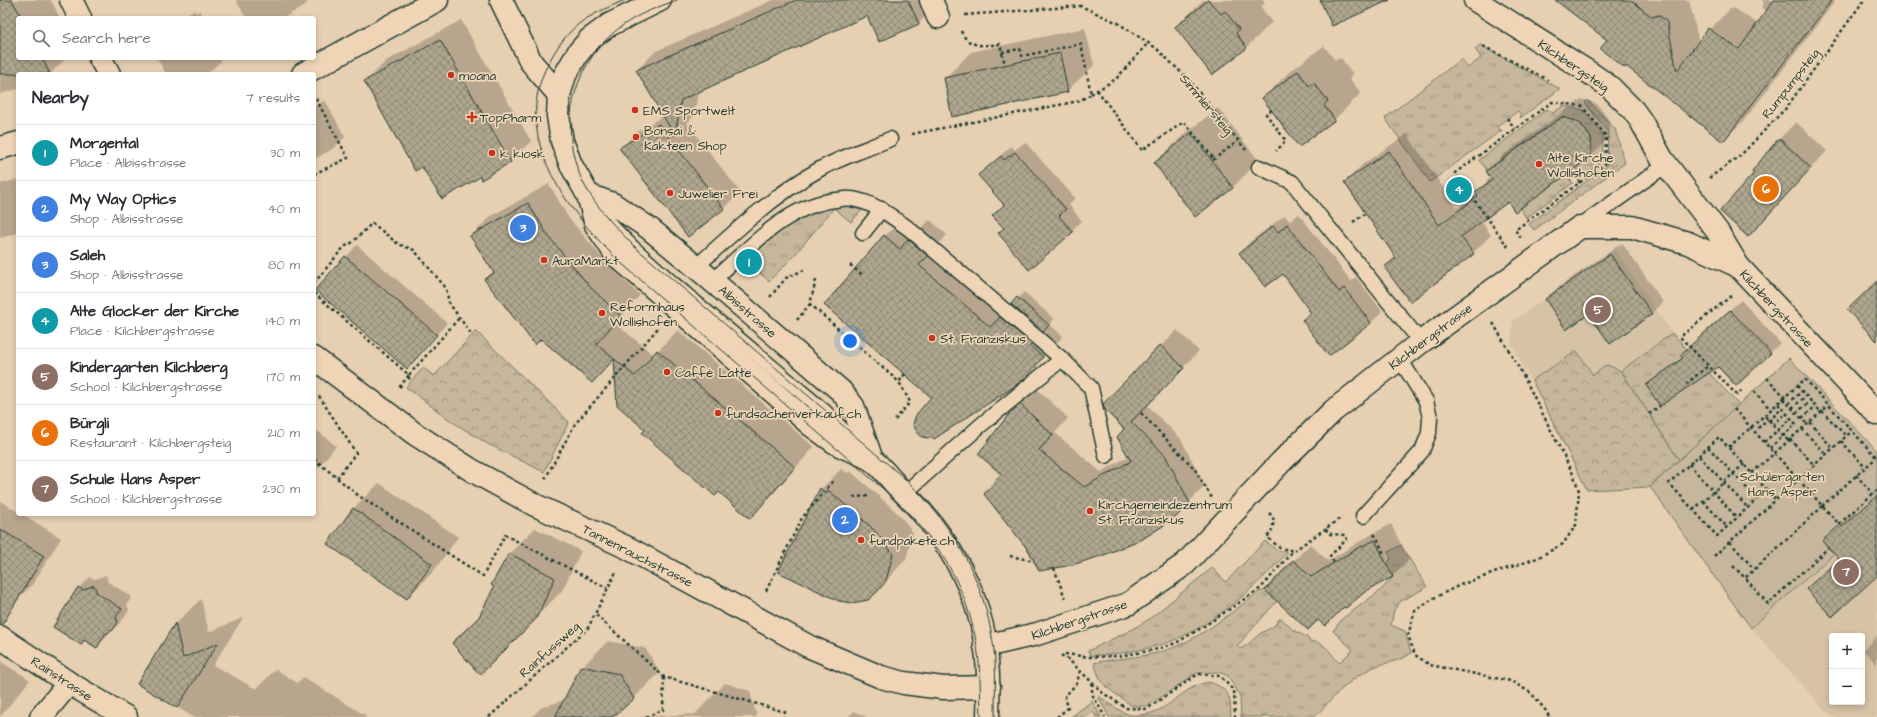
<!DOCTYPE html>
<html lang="en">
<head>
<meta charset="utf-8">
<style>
  :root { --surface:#fff; --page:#f2f2f3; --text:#2b2b33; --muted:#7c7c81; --line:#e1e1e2; --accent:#c8321e }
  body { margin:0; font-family:"Architects Daughter",sans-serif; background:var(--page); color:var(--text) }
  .controls { position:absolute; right:12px; bottom:12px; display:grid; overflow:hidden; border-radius:4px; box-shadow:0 2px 6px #0003 }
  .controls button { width:36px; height:36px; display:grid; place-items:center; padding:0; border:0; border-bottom:1px solid var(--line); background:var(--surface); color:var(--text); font:20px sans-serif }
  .you { position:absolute; left:850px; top:341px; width:14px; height:14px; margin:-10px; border:3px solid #fff; border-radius:50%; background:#1a73e8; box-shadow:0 0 0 6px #1a73e833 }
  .badge { display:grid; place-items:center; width:26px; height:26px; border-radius:50%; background:var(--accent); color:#fff; font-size:13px; font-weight:700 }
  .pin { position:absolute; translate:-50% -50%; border:2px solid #fff; box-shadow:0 1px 4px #0006 }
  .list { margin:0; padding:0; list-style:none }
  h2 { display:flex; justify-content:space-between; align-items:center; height:52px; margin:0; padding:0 16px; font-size:17px }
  h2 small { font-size:13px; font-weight:400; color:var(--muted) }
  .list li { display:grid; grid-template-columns:26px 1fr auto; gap:12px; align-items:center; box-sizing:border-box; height:56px; padding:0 16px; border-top:1px solid var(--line) }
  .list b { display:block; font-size:15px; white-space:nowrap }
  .list p { margin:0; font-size:13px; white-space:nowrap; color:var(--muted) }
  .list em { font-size:13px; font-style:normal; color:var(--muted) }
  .icon { flex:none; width:22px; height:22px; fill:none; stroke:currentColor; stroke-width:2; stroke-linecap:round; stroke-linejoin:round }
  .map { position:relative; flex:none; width:1877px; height:717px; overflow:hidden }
  .search { position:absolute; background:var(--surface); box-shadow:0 2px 6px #0003; left:16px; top:16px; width:300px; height:44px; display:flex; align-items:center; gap:10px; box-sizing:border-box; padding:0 14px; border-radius:4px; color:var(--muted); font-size:15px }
  .panel { position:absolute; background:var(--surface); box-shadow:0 2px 6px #0003; left:16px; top:72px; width:300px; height:444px; border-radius:4px }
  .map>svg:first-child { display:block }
  .built { fill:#d6c3a6; fill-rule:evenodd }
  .grass { fill:url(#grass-tufts); stroke:#727a68 }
  .park { fill:url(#park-crowns); stroke:#727a68 }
  .garden { fill:#c6b69c; stroke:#727a68 }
  .shadow { fill:#0003; fill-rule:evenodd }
  .building { fill:url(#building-cross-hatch); stroke:#1f3d34 }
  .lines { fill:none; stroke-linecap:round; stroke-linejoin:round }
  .lane-casing { stroke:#1f3d34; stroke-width:17 }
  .street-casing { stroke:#1f3d34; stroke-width:25 }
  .secondary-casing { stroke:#1f3d34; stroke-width:25 }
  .path { stroke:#1f3d34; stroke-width:2.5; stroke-dasharray:3 3; stroke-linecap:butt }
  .lane { stroke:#efd5b6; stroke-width:14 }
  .street { stroke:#efd5b6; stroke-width:22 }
  .secondary { stroke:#efd5b6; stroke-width:22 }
  .tram { stroke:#1f3d34; stroke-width:1 }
  .poi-dot { fill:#c8321e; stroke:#efd5b6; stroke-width:1.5 }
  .labels { text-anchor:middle; stroke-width:3.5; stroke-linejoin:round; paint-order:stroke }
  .street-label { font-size:13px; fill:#1f3d34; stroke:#efd5b6 }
  .poi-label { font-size:13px; fill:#1f3d34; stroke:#efd5b6; text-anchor:start }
  .park-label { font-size:13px; fill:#30493e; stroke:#efd5b6 }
</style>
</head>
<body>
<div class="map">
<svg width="1877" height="717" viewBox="0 0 1877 717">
  <defs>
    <pattern id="grass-tufts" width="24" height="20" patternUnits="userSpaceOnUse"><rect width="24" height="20" fill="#c6b69c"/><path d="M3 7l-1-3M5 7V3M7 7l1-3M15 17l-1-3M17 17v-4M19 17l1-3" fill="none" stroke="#a09580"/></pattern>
    <pattern id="park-crowns" width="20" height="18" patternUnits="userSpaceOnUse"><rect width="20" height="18" fill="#c6b69c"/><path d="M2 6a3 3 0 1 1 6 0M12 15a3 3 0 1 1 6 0" fill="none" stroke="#a09580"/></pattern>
    <pattern id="building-cross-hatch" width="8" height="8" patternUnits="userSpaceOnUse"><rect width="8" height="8" fill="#afa68e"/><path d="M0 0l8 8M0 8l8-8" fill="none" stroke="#8e8875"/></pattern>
  </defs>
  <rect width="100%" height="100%" fill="#e7cfb1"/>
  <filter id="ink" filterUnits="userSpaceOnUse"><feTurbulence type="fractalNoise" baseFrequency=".025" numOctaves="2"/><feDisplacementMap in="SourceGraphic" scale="8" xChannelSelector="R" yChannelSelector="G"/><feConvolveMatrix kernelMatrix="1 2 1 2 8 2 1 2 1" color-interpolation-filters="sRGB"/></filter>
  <g filter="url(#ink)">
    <g class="built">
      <polygon points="1615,250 1672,333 1621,372 1679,460 1650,487 1587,490 1511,343 1513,321"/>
      <path d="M 1877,515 L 1877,717 L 1831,717 L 1751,628 ZM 1832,636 L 1862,636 L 1862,702 L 1832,702 Z"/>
    </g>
    <g class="grass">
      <polygon points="1480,45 1560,89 1520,118 1521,115 1518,111 1497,126 1499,130 1502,130 1430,182 1385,118 1461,59 1468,68 1481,58 1475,49"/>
      <polygon points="1586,101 1589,101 1615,129 1625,163 1534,230 1529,224 1607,166 1608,132 1585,103"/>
      <polygon points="1563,106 1583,110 1603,135 1602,162 1581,177 1578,169 1567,177 1573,183 1526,218 1520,208 1591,157 1591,138 1580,122 1562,117 1487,170 1479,160 1547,109 1553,113"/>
      <path d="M 838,204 L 862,210 L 851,222 L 834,208 L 791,259 L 769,281 L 753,267 L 756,263 L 751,258 C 774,231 804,214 838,204 Z"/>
      <polygon points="1672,333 1739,405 1679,460 1621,371"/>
      <path d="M 1265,541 L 1278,551 L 1285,551 L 1287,553 C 1256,587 1213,626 1169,642 C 1144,651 1116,654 1091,656 L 1088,651 L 1127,632 L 1148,620 L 1212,568 L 1226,582 Z"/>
      <path d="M 1401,545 L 1427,587 L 1401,601 L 1394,610 L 1391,625 L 1405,631 L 1411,653 C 1400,662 1386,662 1374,667 C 1350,678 1332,698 1315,717 L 1241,717 L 1240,696 L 1228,676 L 1219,672 L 1197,673 L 1148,706 L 1132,706 L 1106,687 L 1100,679 L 1094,663 C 1115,658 1139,658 1160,652 C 1197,642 1229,614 1259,592 L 1265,590 L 1277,601 L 1237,646 L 1240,649 C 1251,643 1252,640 1261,633 C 1271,627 1272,630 1279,619 L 1282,619 L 1293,630 L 1308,638 L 1310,642 C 1324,640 1331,654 1339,663 L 1353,650 L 1333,631 L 1342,619 L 1381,590 L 1393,577 L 1387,565 L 1391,558 L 1388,552 Z"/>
      <path d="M 1210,682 C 1231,691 1230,696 1231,717 L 1109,717 L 1098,696 C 1107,701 1117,710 1127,714 C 1129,715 1133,715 1136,715 C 1169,716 1181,685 1210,682 Z"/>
      <polygon points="1092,701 1101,717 1096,717 1093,712 1086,717 1071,717"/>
    </g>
    <g class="park">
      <polygon points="476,331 569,422 544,472 488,444 451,421 406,387 423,368 434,376"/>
      <polygon points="1577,351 1593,375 1607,365 1621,371 1679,460 1650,487 1587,490 1532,380"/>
    </g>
    <polygon class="garden" points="1789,358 1877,451 1877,515 1751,628 1650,487"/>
    <g class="shadow">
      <polygon points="0,0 51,0 60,18 18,18 18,58 66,58 50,74 18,74 18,89 0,94"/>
      <polygon points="236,0 310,0 303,7 283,18 246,18"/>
      <polygon points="773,0 936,0 937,4 918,24 868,15 698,91 694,116 687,123 740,192 724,209 688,236 621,148 637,132 664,115 637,70 656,51"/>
      <polygon points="1203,0 1263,0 1265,3 1261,7 1272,22 1246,48 1176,27"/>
      <path d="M 1557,0 L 1689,0 L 1699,43 L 1708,31 L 1731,8 L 1733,10 L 1734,8 L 1758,24 L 1767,12 L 1761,7 L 1764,3 L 1762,0 L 1836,0 L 1746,118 L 1723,141 L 1609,40 ZM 1711,29 L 1744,51 L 1742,52 L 1711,32 Z"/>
      <polygon points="194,10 196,13 200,11 203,18 179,18"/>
      <polygon points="461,20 531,141 511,161 481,178 480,176 423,166 366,81 386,61"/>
      <polygon points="1085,28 1094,65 1067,91 945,78 971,52"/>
      <polygon points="1324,46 1335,60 1341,58 1353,74 1349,78 1361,93 1335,119 1299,146 1263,98 1289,72"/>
      <polygon points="157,58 221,58 221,61 207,74 166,74"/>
      <polygon points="1581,99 1597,104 1609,120 1609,138 1590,157 1508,201 1481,221 1491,235 1473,253 1410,301 1385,267 1396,256 1345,182 1363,164 1407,134 1457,208 1478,193 1477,192 1491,177 1487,171 1505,154"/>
      <polygon points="325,100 345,137 331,150 314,159 314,107"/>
      <polygon points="1218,108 1259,161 1233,187 1155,163 1181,137"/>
      <polygon points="1796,122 1827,151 1748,236 1755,173 1753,171 1780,138"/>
      <polygon points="1025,142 1075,198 1069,205 1082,221 1029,268 1005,228 1005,204 979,175 1011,146 1015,150"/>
      <polygon points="18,179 18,233 0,238 0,184"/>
      <polygon points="549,184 568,217 611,268 640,295 615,323 654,355 678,330 814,447 770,497 750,517 618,404 615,359 592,381 486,279 494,271 471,236 491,216"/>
      <polygon points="1299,214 1351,281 1356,277 1382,311 1371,323 1303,320 1311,312 1283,272 1240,253 1251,241 1285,215 1289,221"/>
      <polygon points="905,216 920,229 930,220 947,235 939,244 1011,307 1024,292 1054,319 1050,325 1063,336 1026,376 933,397 885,236"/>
      <polygon points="1622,243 1663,302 1652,313 1610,343 1589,313 1546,299 1557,288"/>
      <polygon points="357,245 447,323 407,368 316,290"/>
      <polygon points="1741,300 1780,343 1770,353 1647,386 1657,376 1683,357 1691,345"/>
      <polygon points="1177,330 1199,351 1147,405 1181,439 1205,486 1173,518 1040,570 1012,526 1002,474 1009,414 1037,389 1068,418 1055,433 1101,472 1129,456 1126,429 1104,404"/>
      <polygon points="314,428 336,446 314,473"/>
      <polygon points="841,469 847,473 850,471 890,506 903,519 913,533 906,559 876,592 821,489"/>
      <polygon points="379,483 458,537 433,572 407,598 353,509"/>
      <polygon points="1877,496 1877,575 1807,589 1839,558 1838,527 1855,511 1857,514"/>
      <polygon points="0,501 18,512 18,514 22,514 61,538 32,585 14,603 0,594"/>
      <polygon points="1391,524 1409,560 1392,576 1366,590 1344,606 1318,619 1266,590 1310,544 1328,561 1372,534"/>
      <polygon points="535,528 581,551 562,591 480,673 480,616 495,587 509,554"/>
      <polygon points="106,575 108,582 132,597 127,604 129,610 125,617 97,647 86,640 81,644 79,588 90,577 95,579"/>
      <polygon points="201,599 209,632 243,618 213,665 256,689 276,669 297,683 303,677 368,717 193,717 138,683 175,624"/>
      <polygon points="1877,636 1877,665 1863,650"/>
      <polygon points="608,641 645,648 660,672 634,698 611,717 532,717 542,707 565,700 582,667"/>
      <polygon points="0,661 30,680 0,717"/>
      <polygon points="725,683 750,691 757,717 638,717 695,714"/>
      <polygon points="854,711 867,717 848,717"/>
      <polygon points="1496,716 1505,717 1491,717"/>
    </g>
    <g class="building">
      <polygon points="0,0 12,0 22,18 18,18 18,58 42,58 50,74 0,74"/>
      <polygon points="796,0 908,0 919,24 879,42 867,16 681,100 675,136 636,70"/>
      <polygon points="1208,0 1221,14 1225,11 1239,29 1236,33 1247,48 1212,75 1175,27"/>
      <polygon points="1320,0 1390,0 1332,26"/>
      <polygon points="1555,0 1631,0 1652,17 1659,15 1667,22 1677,71 1708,28 1739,49 1774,0 1832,0 1723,142 1626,66 1625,68 1600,49 1607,40"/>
      <polygon points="440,40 511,162 481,180 480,177 442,199 422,167 415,171 364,81"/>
      <polygon points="1060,53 1068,92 952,117 944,78"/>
      <polygon points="1298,71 1309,86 1314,83 1328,101 1324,105 1335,120 1299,147 1262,98"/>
      <polygon points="1562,117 1579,122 1591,138 1591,157 1515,212 1508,202 1461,237 1474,254 1410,302 1384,267 1396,258 1344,182 1389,151 1439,225 1478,196 1475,192 1492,180 1486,171"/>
      <polygon points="659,124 724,209 688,237 619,148"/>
      <polygon points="1191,133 1233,188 1195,217 1154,163"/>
      <polygon points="1779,138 1811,168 1748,237 1720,211 1754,173 1752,171"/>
      <polygon points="1015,152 1066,209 1059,216 1073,232 1029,270 998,233 1004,228 992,216 1004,205 978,175 1001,156 1004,160"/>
      <polygon points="528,203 549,237 591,288 621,316 596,344 635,376 657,350 795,467 750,519 719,492 715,496 642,433 645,430 617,405 614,359 592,383 541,339 535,345 484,279 494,273 470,236"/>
      <polygon points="1287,224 1339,292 1344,288 1371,323 1329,356 1302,320 1311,313 1283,274 1265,287 1239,253 1273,226 1278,232"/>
      <polygon points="884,235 900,249 908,239 928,256 919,265 990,327 1000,317 1032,344 1030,346 1043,357 1027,377 1015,386 934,439 922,437 917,432 913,424 916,415 931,397 824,305"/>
      <polygon points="1610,254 1652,314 1610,344 1589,314 1566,330 1545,299"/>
      <polygon points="345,256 437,335 407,369 315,290"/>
      <polygon points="1877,281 1877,341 1847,310"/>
      <polygon points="1017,297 1049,325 1043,332 1011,304"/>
      <polygon points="1730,310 1771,353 1736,386 1718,367 1660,406 1646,385 1683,358 1680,355"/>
      <polygon points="1160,345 1184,368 1131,422 1165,455 1190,503 1174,519 1144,538 1104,555 1072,565 1039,571 1029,551 984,494 1001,474 978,454 1009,414 1020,404 1053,435 1039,450 1084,487 1131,461 1117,437 1124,429 1105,410 1103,404"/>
      <polygon points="820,488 826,494 828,490 870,526 883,540 893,554 886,581 877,592 868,600 852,603 839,601 778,572"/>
      <polygon points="1877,496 1877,576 1832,617 1806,589 1839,559 1822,541 1840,525 1842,527"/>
      <polygon points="353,508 432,564 407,599 327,544"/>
      <polygon points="0,529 44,556 2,625 0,625"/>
      <polygon points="1375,540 1393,577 1366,591 1346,608 1344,607 1325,626 1318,620 1308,630 1265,590 1293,560 1311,577 1354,550"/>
      <polygon points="509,553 555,578 536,619 480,675 452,643 479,617 494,587 491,585"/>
      <polygon points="94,585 97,593 122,609 116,617 118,622 113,630 105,634 97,648 84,640 81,645 53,627 78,587 83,590"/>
      <polygon points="175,623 183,658 218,643 177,708 137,684"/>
      <polygon points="581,666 619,674 634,699 613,717 555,717"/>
    </g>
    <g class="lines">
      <defs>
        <g id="lane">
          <polyline points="1259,167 1292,182 1421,342"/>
          <polyline points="595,205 613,228 633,248 671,282 824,411 863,451"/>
          <polyline points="1580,226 1666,165"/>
          <polyline points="863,233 882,209"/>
          <path d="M 696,267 C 735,231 774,195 820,169 C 842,157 867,149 890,139"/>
          <path d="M 722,272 C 754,243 791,204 836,200 C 841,199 847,198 852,199 C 873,202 891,216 908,228 L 1062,359 L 981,425 L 905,493"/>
          <polyline points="1062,359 1091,388 1106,456"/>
          <polyline points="1363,516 1422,451 1429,433 1430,417 1426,401 1400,359"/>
        </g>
        <g id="street">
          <polyline points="71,0 80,18"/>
          <polyline points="931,0 938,17"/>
          <polyline points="1475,0 1590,73 1610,87 1633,110 1641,121 1662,159 1717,231 1738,266"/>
          <polyline points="100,58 109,74"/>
          <polyline points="303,74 437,0"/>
          <polyline points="0,148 18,143"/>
          <polyline points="314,358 415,434 473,471 535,505 628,548 808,646 881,677 904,683 943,688 989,687"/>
          <polyline points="0,637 69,683 126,717"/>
          <polyline points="985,646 1037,634 1128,604 1185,564 1282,461 1333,411 1421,342 1580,227 1632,227 1688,243 1738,266 1877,414"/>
          <polyline points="41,717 69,683"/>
        </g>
        <g id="secondary">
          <polyline points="501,0 531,62 559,95"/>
          <path d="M 660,0 L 609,25 L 590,39 L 578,53 L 565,75 L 559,95 L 558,116 L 562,141 L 571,165 L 588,195 L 596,225 L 617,256 L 811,425 C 820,431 828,438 836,443 C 847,450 861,453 872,460 C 882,467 890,479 899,488 C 938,525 970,574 982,626 C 989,656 989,687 988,717"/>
          <polyline points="588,195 613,204 650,229 696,267 841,391 853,406 872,460"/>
        </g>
      </defs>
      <use href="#lane" class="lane-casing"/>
      <use href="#street" class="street-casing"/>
      <use href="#secondary" class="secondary-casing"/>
      <g class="path">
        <polyline points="965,15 1081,6 1118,23 1156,48 1190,81 1246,150"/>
        <path d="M 961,31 C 968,48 984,46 1000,44 L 1005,65"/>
        <polyline points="1483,46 1548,80"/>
        <polyline points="1097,90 1142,150 1184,122 1214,159"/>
        <polyline points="1091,94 1116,79 1148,43"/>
        <polyline points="1272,110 1266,114 1286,141 1276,151"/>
        <polyline points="1507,118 1515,129"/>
        <polyline points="912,134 1079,101 1091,94 1081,44 1022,56 1020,49 1002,52"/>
        <polyline points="1213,160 1238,141"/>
        <polyline points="1571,171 1580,183"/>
        <polyline points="314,174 348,158 315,97"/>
        <polyline points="1709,178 1740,156 1786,108 1864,0"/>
        <polyline points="1353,222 1365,214"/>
        <polyline points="1508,247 1455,173 1552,102 1582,106 1606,136 1605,164 1515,230 1521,238"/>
        <polyline points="850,265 864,276"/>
        <polyline points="816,280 810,304 899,382 905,374"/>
        <polyline points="314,283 344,247 353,242 372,223 398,244 414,250 446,288 449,303 472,335"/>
        <polyline points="314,293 409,375 398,389"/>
        <polyline points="1731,296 1680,337 1737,395 1743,389"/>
        <polyline points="770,297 786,278 804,270"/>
        <polyline points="797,320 810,304"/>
        <polyline points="1493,323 1522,373 1574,476 1579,491 1576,525 1563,544 1537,558 1460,585 1434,598 1415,611 1408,635 1415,655 1430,665 1511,681 1531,693 1547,712 1549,717"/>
        <polyline points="409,375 460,317"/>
        <polyline points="408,377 411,380"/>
        <polyline points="1767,378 1785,397"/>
        <polyline points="1686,384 1708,366"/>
        <polyline points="1797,386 1821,412"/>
        <polyline points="1754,391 1771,410"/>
        <polyline points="319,396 356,453 337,478"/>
        <polyline points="1783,399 1807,424"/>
        <polyline points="1778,404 1796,424 1783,436 1789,441"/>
        <polyline points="1788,404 1802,391"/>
        <polyline points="1792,408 1806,396"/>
        <polyline points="1734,409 1839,524 1877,490"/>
        <polyline points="1822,411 1846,436"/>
        <polyline points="1141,413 1194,468 1212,498"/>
        <polyline points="1796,413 1811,401"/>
        <polyline points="1649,414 1660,406"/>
        <polyline points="1765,416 1783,436 1770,448"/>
        <polyline points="1802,418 1816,406"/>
        <polyline points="895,420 910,402 899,382"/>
        <polyline points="1769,421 1782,408"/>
        <polyline points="1810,422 1833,449"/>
        <polyline points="1773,425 1786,413"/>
        <polyline points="1758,428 1768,419"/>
        <polyline points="1802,429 1826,454"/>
        <polyline points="1790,439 1814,465"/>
        <polyline points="1841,441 1865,467"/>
        <polyline points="1764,442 1791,419"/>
        <polyline points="1708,447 1757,499"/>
        <polyline points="1729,447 1805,379 1876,457"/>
        <polyline points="1699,456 1748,508"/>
        <polyline points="314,459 359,496 483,576 505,535 607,588"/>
        <polyline points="1689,464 1737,518"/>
        <polyline points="1752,473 1829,405"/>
        <polyline points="1856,475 1873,494"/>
        <polyline points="545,479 575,424 658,328"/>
        <polyline points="1767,490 1719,437 1669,483 1717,536 1767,490 1776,500"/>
        <polyline points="853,497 870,496"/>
        <polyline points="1703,501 1727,527"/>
        <polyline points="1822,506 1876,458"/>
        <polyline points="1823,506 1745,578 1768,604 1828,548"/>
        <polyline points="1693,510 1744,464"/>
        <path d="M 1269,513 L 1273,517 C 1274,525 1273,531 1267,537 L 1281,549 L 1289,549 L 1292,552"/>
        <polyline points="1374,534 1378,540 1384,554"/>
        <polyline points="1730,542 1754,569"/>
        <polyline points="1010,556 1034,561"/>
        <polyline points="1714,556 1852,431"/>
        <polyline points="1334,562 1330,556 1347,539 1344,535 1330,534 1325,529 1342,517"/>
        <polyline points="1733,566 1745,578"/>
        <polyline points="1054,568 1065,598"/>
        <polyline points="766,591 802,518 834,480"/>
        <polyline points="596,615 664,677 785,712 784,717"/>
        <polyline points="1065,654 1090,657 1119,656 1154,650 1176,643 1203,627 1261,588 1292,552 1325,529"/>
        <polyline points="1061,655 1069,660 1103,693 1126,708 1147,709 1198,674 1220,676 1234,691 1235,717"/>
        <polyline points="1092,683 1092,694 1105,717"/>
        <polyline points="489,717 588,628 617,570"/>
        <polyline points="646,717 663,710 664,677"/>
        <polyline points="1057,717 1068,708 1065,696 1077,683 1080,671"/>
      </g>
      <use href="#lane" class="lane"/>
      <use href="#street" class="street"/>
      <use href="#secondary" class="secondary"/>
      <g class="tram">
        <path d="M 625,0 C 611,6 597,12 584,20 C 568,31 556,48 548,64 C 509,138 570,214 621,263 L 888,493 C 934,535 964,579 976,641 C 981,666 980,692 981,717"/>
        <path d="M 677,0 C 658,7 638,14 622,26 C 571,63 556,131 585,186 C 598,209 616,228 635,247 L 904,478 C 957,528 988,586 995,659 C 996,678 995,698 995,717"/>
      </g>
    </g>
  </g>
  <g class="poi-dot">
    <circle cx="451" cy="75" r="4"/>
    <circle cx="635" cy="110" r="4"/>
    <path d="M470 111h4v4h4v4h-4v4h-4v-4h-4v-4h4z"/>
    <circle cx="636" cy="137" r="4"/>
    <circle cx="492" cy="153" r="4"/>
    <circle cx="1539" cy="164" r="4"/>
    <circle cx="670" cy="193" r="4"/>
    <circle cx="544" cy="260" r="4"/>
    <circle cx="602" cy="313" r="4"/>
    <circle cx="932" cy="338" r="4"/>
    <circle cx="667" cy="372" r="4"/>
    <circle cx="718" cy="413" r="4"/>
    <circle cx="1090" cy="511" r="4"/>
    <circle cx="861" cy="540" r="4"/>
  </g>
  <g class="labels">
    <g class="street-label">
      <text transform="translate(1574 65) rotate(34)" y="5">Kilchbergsteig</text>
      <text transform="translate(1790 83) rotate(-52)" y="5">Rumpumpsteig</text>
      <text transform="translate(1207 104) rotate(50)" y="5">Simmlersteig</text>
      <text transform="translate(1777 308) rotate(47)" y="5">Kilchbergstrasse</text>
      <text transform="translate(748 311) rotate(41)" y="5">Albisstrasse</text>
      <text transform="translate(1430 336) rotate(-37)" y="5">Kilchbergstrasse</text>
      <text transform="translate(638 555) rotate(27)" y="5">Tannenrauchstrasse</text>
      <text transform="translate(1079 619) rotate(-19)" y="5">Kilchbergstrasse</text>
      <text transform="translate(549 649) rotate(-42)" y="5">Rainfussweg</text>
      <text transform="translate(62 678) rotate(33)" y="5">Rainstrasse</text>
    </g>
    <g class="poi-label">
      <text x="459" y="80">moana</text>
      <text x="643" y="115">EMS Sportwelt</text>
      <text x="480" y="122">TopPharm</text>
      <text x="644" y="135">Bonsai &amp;<tspan x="644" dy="15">Kakteen Shop</tspan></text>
      <text x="500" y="158">k kiosk</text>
      <text x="1547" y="162">Alte Kirche<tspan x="1547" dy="15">Wollishofen</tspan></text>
      <text x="678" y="198">Juwelier Frei</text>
      <text x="552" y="265">AuraMarkt</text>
      <text x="610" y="311">Reformhaus<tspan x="610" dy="15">Wollishofen</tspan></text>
      <text x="940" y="343">St. Franziskus</text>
      <text x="675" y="377">Caffè Latte</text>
      <text x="726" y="418">fundsachenverkauf.ch</text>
      <text x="1098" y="509">Kirchgemeindezentrum<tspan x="1098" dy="15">St. Franziskus</tspan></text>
      <text x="869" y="545">fundpakete.ch</text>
    </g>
    <g class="park-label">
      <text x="1782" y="481">Schülergarten<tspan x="1782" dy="15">Hans Asper</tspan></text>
    </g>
  </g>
</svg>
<div class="controls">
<button>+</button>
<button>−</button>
</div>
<div class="you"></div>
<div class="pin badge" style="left:749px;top:262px;background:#0f9aa8">1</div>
<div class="pin badge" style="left:845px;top:520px;background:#3f7fe0">2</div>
<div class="pin badge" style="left:523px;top:228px;background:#3f7fe0">3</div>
<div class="pin badge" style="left:1459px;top:190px;background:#0f9aa8">4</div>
<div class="pin badge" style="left:1598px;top:310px;background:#8d6e63">5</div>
<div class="pin badge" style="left:1766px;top:189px;background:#e8710a">6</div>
<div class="pin badge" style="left:1846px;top:572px;background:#8d6e63">7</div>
<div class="search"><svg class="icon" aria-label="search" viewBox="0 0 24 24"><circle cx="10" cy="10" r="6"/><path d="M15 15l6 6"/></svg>Search here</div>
<section class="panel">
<h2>Nearby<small>7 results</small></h2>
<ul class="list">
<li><span class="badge" style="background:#0f9aa8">1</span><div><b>Morgental</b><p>Place · Albisstrasse</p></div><em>30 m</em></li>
<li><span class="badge" style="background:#3f7fe0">2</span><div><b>My Way Optics</b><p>Shop · Albisstrasse</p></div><em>40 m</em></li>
<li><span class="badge" style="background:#3f7fe0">3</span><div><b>Saleh</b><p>Shop · Albisstrasse</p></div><em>80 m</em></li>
<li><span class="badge" style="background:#0f9aa8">4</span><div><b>Alte Glocker der Kirche</b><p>Place · Kilchbergstrasse</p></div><em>140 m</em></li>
<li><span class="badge" style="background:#8d6e63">5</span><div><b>Kindergarten Kilchberg</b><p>School · Kilchbergstrasse</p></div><em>170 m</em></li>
<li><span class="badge" style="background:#e8710a">6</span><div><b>Bürgli</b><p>Restaurant · Kilchbergsteig</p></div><em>210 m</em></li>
<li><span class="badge" style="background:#8d6e63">7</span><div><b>Schule Hans Asper</b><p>School · Kilchbergstrasse</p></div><em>230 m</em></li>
</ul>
</section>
</div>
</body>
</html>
